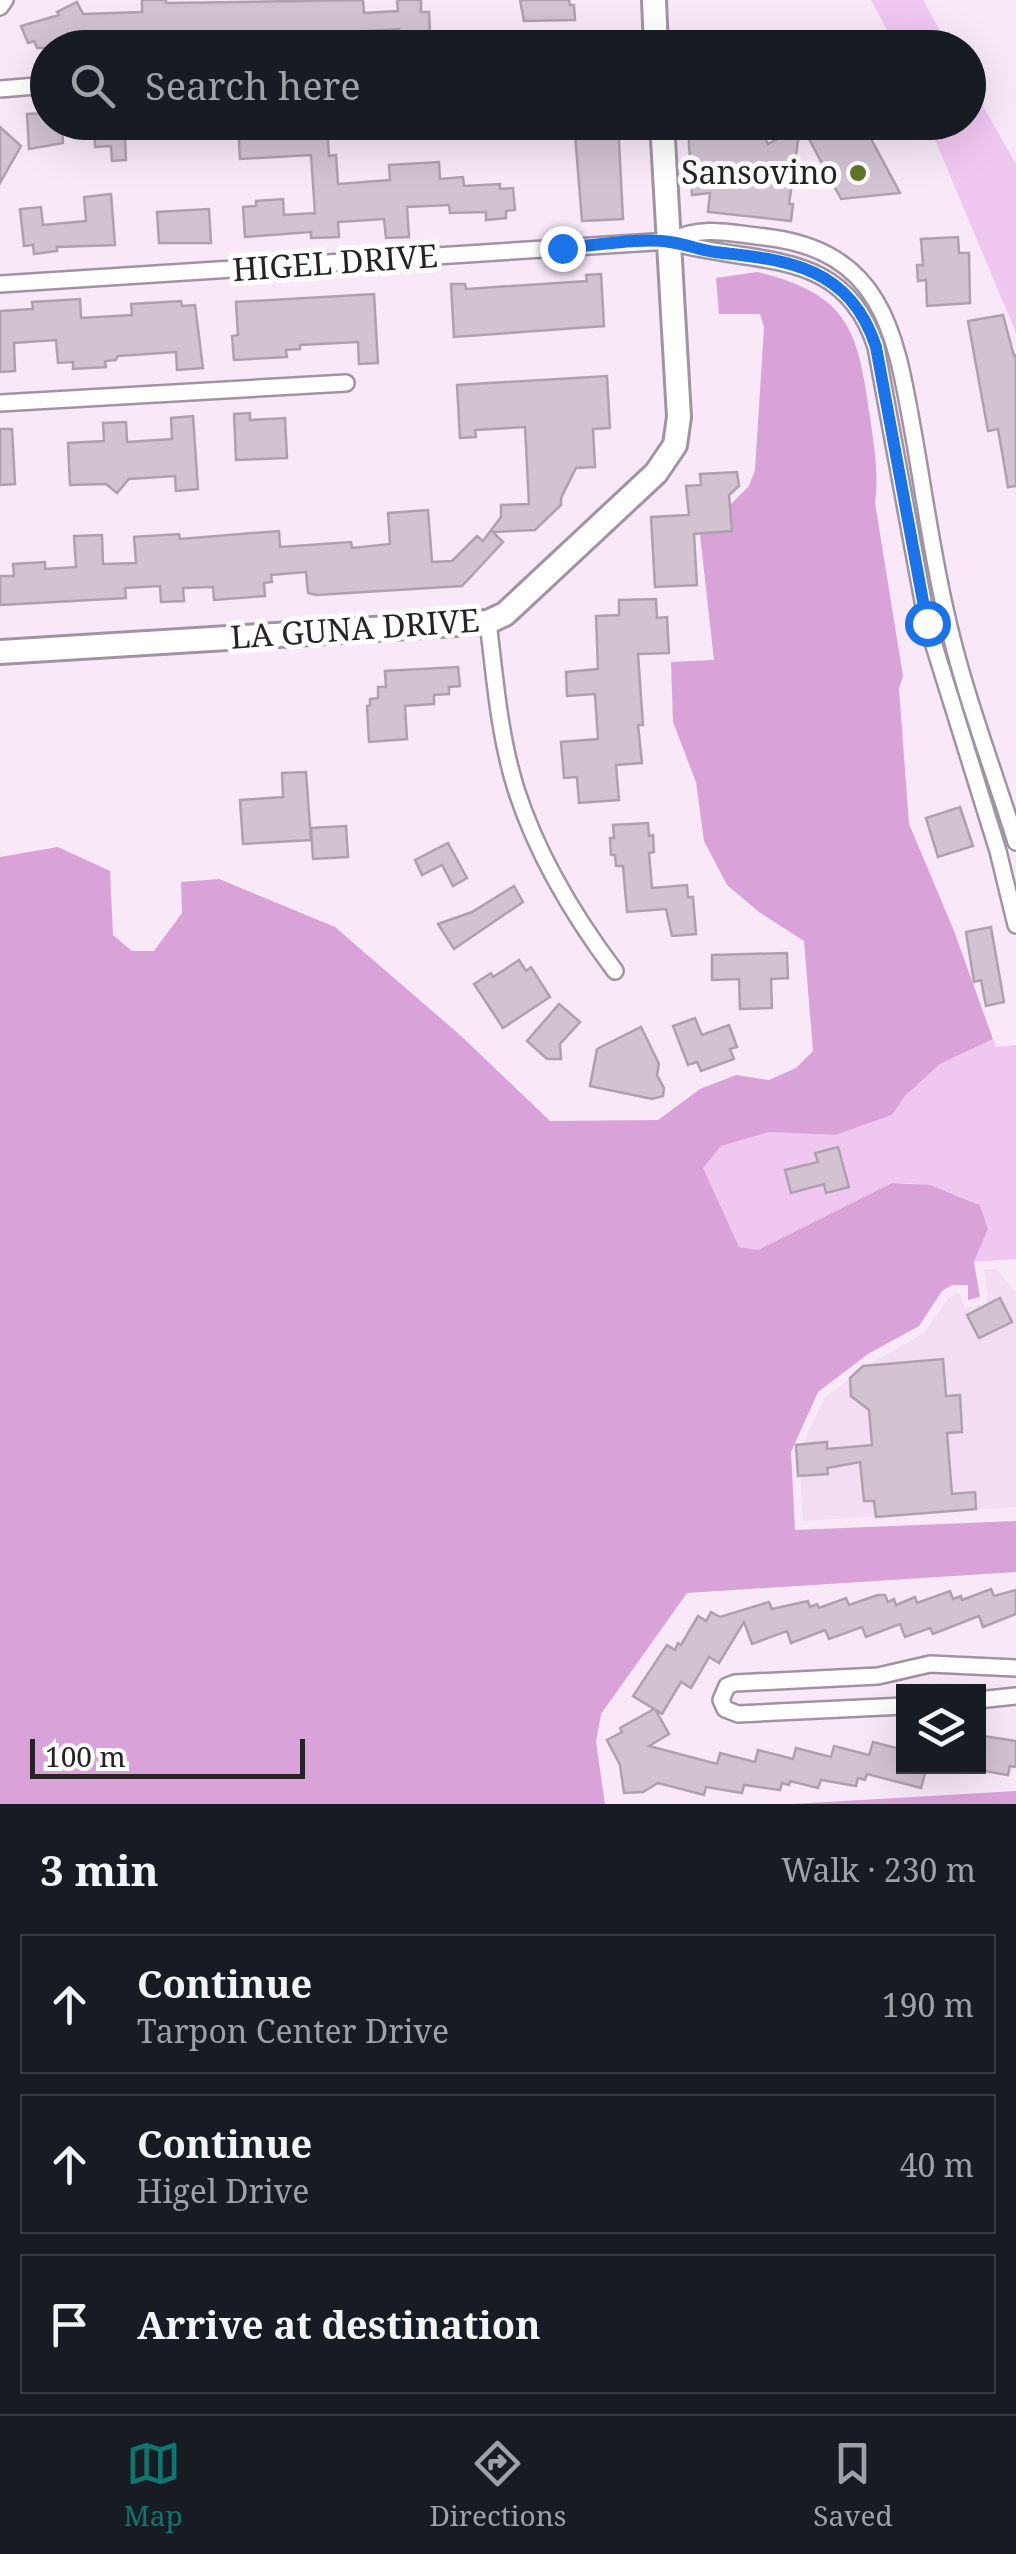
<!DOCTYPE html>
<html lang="en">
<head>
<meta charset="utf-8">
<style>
  :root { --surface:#171b24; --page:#20242c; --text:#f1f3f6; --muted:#9ea1a6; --line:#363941; --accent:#0f766e }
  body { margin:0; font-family:"Noto Serif",serif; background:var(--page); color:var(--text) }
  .controls { position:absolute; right:30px; bottom:30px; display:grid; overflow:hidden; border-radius:0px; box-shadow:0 10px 40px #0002 }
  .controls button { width:90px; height:90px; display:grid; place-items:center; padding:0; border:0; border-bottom:2px solid var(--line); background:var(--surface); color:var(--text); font:50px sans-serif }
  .scale { position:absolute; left:30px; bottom:25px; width:275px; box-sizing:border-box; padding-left:10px; border:5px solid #282228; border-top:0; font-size:28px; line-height:35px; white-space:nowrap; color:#282228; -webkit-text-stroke:8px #fff; paint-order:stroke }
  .stop { position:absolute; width:30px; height:30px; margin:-22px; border:8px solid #1a73e8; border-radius:50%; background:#fff }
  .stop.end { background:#1a73e8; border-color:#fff; box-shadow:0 2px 10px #0008 }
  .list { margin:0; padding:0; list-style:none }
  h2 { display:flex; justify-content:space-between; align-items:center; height:130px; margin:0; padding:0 40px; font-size:42px }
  h2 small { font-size:32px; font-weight:400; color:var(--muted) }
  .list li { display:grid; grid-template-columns:65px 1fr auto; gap:30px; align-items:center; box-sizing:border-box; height:140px; margin:0 20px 20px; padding:0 20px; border:2px solid var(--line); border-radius:0px }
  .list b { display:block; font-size:38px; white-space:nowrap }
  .list p { margin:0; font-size:32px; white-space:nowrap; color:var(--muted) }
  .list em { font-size:32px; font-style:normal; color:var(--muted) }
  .icon { flex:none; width:55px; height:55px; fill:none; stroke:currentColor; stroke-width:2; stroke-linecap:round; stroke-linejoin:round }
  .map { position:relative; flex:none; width:1016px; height:1804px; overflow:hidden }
  .search { position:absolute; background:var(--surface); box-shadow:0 10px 40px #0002; left:30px; right:30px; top:30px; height:110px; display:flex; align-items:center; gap:25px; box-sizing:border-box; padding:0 35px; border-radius:55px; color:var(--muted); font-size:38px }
  .sheet { height:610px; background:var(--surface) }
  nav { display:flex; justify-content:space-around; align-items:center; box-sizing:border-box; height:140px; border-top:2px solid var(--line); background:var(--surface); font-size:28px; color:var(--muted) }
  nav a { display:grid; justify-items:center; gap:5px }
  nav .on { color:var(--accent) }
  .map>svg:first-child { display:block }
  .built { fill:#f3ddf3 }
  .green { fill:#f0c7f1 }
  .water { fill:#d9a3da }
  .building { fill:#d2c2d2; stroke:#afa0af; stroke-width:2.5 }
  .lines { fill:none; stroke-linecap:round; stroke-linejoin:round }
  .street-casing { stroke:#a293a2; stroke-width:20 }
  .secondary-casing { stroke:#a293a2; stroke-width:28 }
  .street { stroke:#fff; stroke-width:15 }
  .secondary { stroke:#fff; stroke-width:22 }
  .route { stroke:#1a73e8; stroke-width:12 }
  .poi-dot { fill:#607627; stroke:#fff; stroke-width:4 }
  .labels { text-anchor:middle; stroke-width:10; stroke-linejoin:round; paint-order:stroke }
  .poi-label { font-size:32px; fill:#282228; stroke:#fff; text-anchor:end }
  .street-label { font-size:32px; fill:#282228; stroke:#fff }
</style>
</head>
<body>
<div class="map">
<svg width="1016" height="1804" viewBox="0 0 1016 1804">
  <rect width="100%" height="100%" fill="#f8e8f8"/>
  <polygon class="built" points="996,1269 1016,1292 1016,1507 803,1521 799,1454 824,1398 873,1362 923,1334 948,1299 955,1294 960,1294 965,1308 984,1305 988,1298 984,1270"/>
  <g class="green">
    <polygon points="871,0 923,0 949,47 896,47"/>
    <polygon points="969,82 1016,164 1016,333 928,123 968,122"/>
    <path d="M 993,1039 L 996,1047 L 1016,1045 L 1016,1259 L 974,1262 L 988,1229 L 980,1205 C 951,1192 925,1181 892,1183 L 758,1250 L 739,1247 L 702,1168 L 721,1146 L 769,1132 L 835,1135 L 892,1115 L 905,1096 L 940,1064 Z"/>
  </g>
  <g class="water">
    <path d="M 757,272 C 849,294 858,330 870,417 C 874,447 879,473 875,503 L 903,676 L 899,689 L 909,824 L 954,931 L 993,1039 L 940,1064 L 905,1096 L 892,1115 L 835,1135 L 769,1132 L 721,1146 L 703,1168 L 739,1247 L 758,1250 L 892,1183 L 930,1185 L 980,1205 L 988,1229 L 974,1262 L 980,1297 L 968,1300 L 968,1285 L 952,1285 L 942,1291 L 919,1326 L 868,1354 L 818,1392 L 791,1452 L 795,1530 L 1016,1521 L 1016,1572 L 687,1593 L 601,1714 L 596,1742 L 605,1804 L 0,1804 L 0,857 L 58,847 L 110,871 L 113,935 L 132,951 L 154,951 L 182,913 L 181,882 L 219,879 L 335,927 L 460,1035 L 550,1121 L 658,1120 L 700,1089 L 736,1075 L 769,1080 L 796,1068 L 813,1051 L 804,941 L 759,912 L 727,885 L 704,841 L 696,782 L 673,722 L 671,662 L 714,660 L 700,535 L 749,486 L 755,470 L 764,327 L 760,314 L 719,314 L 716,278 Z"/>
    <polygon points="1016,1791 1016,1804 792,1804"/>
  </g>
  <g class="building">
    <polygon points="142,0 166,0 166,3 363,0 364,13 398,11 397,0 421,0 421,12 429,12 430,31 399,32 399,29 321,34 321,37 299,39 299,35 127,48 37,48 34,41 28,43 21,26 59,15 57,12 77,2 83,14 142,12"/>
    <polygon points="520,0 569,0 570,5 574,5 575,20 524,21"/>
    <polygon points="48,113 48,122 62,122 63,143 29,149 27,114"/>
    <polygon points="94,122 140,122 141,138 125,139 126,160 112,161 111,146 95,147"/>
    <polygon points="238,122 327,122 329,156 336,155 338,184 390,180 389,165 439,162 440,179 463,177 464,186 500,184 500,189 513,188 515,210 506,211 506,218 486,220 486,212 450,213 449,205 407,207 409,237 386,238 384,219 338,222 339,237 311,238 311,232 245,237 243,207 256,206 256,201 283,199 284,215 315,213 311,155 240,159"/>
    <polygon points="574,122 618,122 623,219 582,221"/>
    <polygon points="721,122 757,122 768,144 800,127 789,204 793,204 791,221 708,212 710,193 692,195 688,127"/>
    <polygon points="800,122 862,122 900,193 841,199"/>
    <polygon points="0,127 21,146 0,183"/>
    <polygon points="111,194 115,245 57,247 57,251 34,254 33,245 24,246 20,209 41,207 43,225 86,221 84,197"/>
    <polygon points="209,209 211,243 159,243 157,212"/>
    <polygon points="958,237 959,253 969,253 970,303 927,306 926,280 918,281 917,265 923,265 921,239"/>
    <polygon points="601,274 604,326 454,337 451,284 465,284 466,289 587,281 586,275"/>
    <polygon points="374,294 378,363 359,364 358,342 300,345 300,349 286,350 287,357 234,360 232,336 238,335 236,302"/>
    <polygon points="80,299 81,318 132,315 131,304 181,301 182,306 195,305 203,368 177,370 176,352 118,356 116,360 105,361 106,367 73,369 73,362 58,363 56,340 14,343 15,371 0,372 0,311 33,309 32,302"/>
    <polygon points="1003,315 1014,356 1016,355 1016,486 1008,487 998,429 988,431 968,321"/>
    <polygon points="607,376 610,428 593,429 595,467 576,468 561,498 561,505 535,530 493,532 503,542 462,586 316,595 308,593 306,572 271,575 272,582 264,583 265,596 214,600 213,587 183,588 184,601 161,602 160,586 125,588 126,598 0,605 0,576 14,576 13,564 45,562 45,569 76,567 74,536 102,535 103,564 136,563 134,537 179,534 180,539 279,531 280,547 351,542 352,548 390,544 388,513 428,510 432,562 452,561 477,536 483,541 501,517 501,505 529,504 525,427 475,430 476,437 460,438 457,385"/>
    <polygon points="250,413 250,420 285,418 287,458 236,460 234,414"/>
    <polygon points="193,416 198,489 176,491 175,476 129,479 117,493 106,484 70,485 68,443 104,441 103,423 126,422 127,442 172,439 171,418"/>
    <polygon points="0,429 12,429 15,484 0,485"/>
    <polygon points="737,472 739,486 729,495 732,531 694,534 697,585 655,587 651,517 689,515 686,486 701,485 700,474"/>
    <polygon points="656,599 657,618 667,617 669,653 638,654 643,725 638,725 642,763 616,765 619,800 579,803 577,777 564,778 561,742 598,739 595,694 567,696 566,672 598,669 596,616 619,615 619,600"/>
    <polygon points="458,667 460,686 449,687 449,694 434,695 434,704 405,706 407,739 369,742 367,706 370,705 370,699 378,698 378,687 386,687 385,671"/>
    <polygon points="306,772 311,840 243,844 240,800 283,797 282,773"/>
    <polygon points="960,807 973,846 938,857 926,818"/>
    <polygon points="648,823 649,836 653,835 654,852 649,853 652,888 687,885 688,897 693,897 696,934 672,936 666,909 627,912 623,866 616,866 615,855 611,855 610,838 614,838 613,825"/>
    <polygon points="346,826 348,857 313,859 311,828"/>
    <polygon points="448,843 467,878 453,886 442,865 422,875 415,860"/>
    <polygon points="514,886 523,902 454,949 438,924 472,912"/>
    <polygon points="991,927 1004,1002 986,1006 981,980 974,982 966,932"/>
    <polygon points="787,953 788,978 771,979 772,1008 740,1009 739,979 712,980 712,955"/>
    <polygon points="519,960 526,971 531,967 550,997 503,1028 474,984 491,973 493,977"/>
    <polygon points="559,1004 580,1022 560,1044 561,1059 547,1059 527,1041"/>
    <polygon points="695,1018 702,1035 729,1025 737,1047 730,1049 734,1059 701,1071 697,1062 688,1065 673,1026"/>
    <polygon points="641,1027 659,1064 657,1075 664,1088 663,1096 652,1099 590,1086 597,1049"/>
    <polygon points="838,1147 849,1187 826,1193 824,1184 791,1193 785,1170 818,1162 815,1153"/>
    <polygon points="1000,1298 1012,1322 979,1338 967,1315"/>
    <polygon points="943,1359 946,1396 960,1395 962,1432 947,1433 952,1494 975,1492 976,1509 876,1517 874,1501 864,1501 860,1462 827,1468 828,1474 798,1476 796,1445 827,1442 827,1449 872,1445 869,1410 851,1396 850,1378 863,1366"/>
    <polygon points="991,1589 994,1596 1016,1590 1016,1614 983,1627 979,1616 933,1634 930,1628 905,1637 900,1624 866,1637 862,1627 829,1639 825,1630 791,1643 787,1631 752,1644 744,1622 719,1663 709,1657 691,1688 681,1682 662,1714 655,1709 669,1734 649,1746 717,1764 720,1753 755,1762 758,1750 793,1759 796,1748 831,1757 834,1746 869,1755 873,1742 904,1750 904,1766 927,1766 921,1788 867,1774 865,1780 858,1778 856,1786 821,1780 818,1788 790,1781 789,1785 782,1783 780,1790 744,1785 742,1793 706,1787 704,1795 658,1783 643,1792 624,1793 620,1765 607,1740 622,1732 620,1728 654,1709 633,1696 667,1645 675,1650 678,1643 681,1645 698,1616 706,1621 711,1612 720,1617 769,1602 772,1609 808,1601 810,1607 817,1604 819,1608 846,1598 849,1605 878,1595 885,1595 888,1602 894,1599 896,1605 915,1597 917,1603 950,1591 953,1599 961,1596 962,1600"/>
    <polygon points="983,1736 1016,1741 1016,1767 1010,1766 1008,1775 978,1770 978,1748 981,1748"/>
  </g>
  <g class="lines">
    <defs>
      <g id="street">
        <polyline points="0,7 5,0"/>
        <polyline points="0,89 48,85"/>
        <path d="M 669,241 C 704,225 728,233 765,237 C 886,251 896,338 914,437 C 924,494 932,552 945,609 C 962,688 992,765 1016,842"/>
        <path d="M 0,284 L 669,241 C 751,267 843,243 876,347 L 927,623 L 998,851 L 1016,925"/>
        <polyline points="0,403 346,383"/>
        <path d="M 488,622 C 495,678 499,735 516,789 C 537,855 573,915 615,971"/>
        <polyline points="978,1700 1016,1696"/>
        <polyline points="904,1706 738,1714 725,1709 721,1700 727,1686 735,1683 878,1676 930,1664 1016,1668"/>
      </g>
      <g id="secondary">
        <polyline points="654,0 656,48"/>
        <polyline points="0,652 488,622 505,614 656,473 675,445 679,417 662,122"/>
      </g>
    </defs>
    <use href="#street" class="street-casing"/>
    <use href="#secondary" class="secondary-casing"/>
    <use href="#street" class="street"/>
    <use href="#secondary" class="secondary"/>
  </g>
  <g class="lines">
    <path class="route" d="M 562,248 C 592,246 643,237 670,242 C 686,244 700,250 715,252 C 789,260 850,267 876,347 L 927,623"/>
  </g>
  <circle class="poi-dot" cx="858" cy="173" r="10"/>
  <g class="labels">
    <g class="poi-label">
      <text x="838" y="184">Sansovino</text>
    </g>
    <g class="street-label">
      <text transform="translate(335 263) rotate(-4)" y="11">HIGEL DRIVE</text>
      <text transform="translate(355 629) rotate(-4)" y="11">LA GUNA DRIVE</text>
    </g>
  </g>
</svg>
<div class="controls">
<button><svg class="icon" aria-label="layers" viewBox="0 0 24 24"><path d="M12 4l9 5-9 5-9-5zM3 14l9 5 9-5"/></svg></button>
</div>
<div class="scale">100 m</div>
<div class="stop" style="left:927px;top:623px"></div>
<div class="stop end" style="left:562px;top:248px"></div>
<div class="search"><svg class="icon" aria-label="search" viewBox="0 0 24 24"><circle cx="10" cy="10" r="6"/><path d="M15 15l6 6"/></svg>Search here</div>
</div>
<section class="sheet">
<h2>3 min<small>Walk · 230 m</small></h2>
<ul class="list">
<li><svg class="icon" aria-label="ahead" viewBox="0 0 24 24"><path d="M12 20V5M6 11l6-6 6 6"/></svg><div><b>Continue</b><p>Tarpon Center Drive</p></div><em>190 m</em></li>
<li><svg class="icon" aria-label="ahead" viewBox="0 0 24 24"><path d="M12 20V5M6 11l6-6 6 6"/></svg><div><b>Continue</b><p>Higel Drive</p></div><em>40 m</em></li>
<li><svg class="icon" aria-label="arrive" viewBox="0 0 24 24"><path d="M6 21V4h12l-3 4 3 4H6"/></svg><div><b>Arrive at destination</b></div></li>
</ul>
</section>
<nav>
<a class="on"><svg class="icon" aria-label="map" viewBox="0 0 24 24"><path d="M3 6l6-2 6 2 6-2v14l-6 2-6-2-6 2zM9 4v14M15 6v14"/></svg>Map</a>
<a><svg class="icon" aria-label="directions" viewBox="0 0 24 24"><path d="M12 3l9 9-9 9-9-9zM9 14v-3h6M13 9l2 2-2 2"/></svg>Directions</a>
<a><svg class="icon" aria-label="saved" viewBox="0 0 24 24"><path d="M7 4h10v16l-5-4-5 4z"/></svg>Saved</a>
</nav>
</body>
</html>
